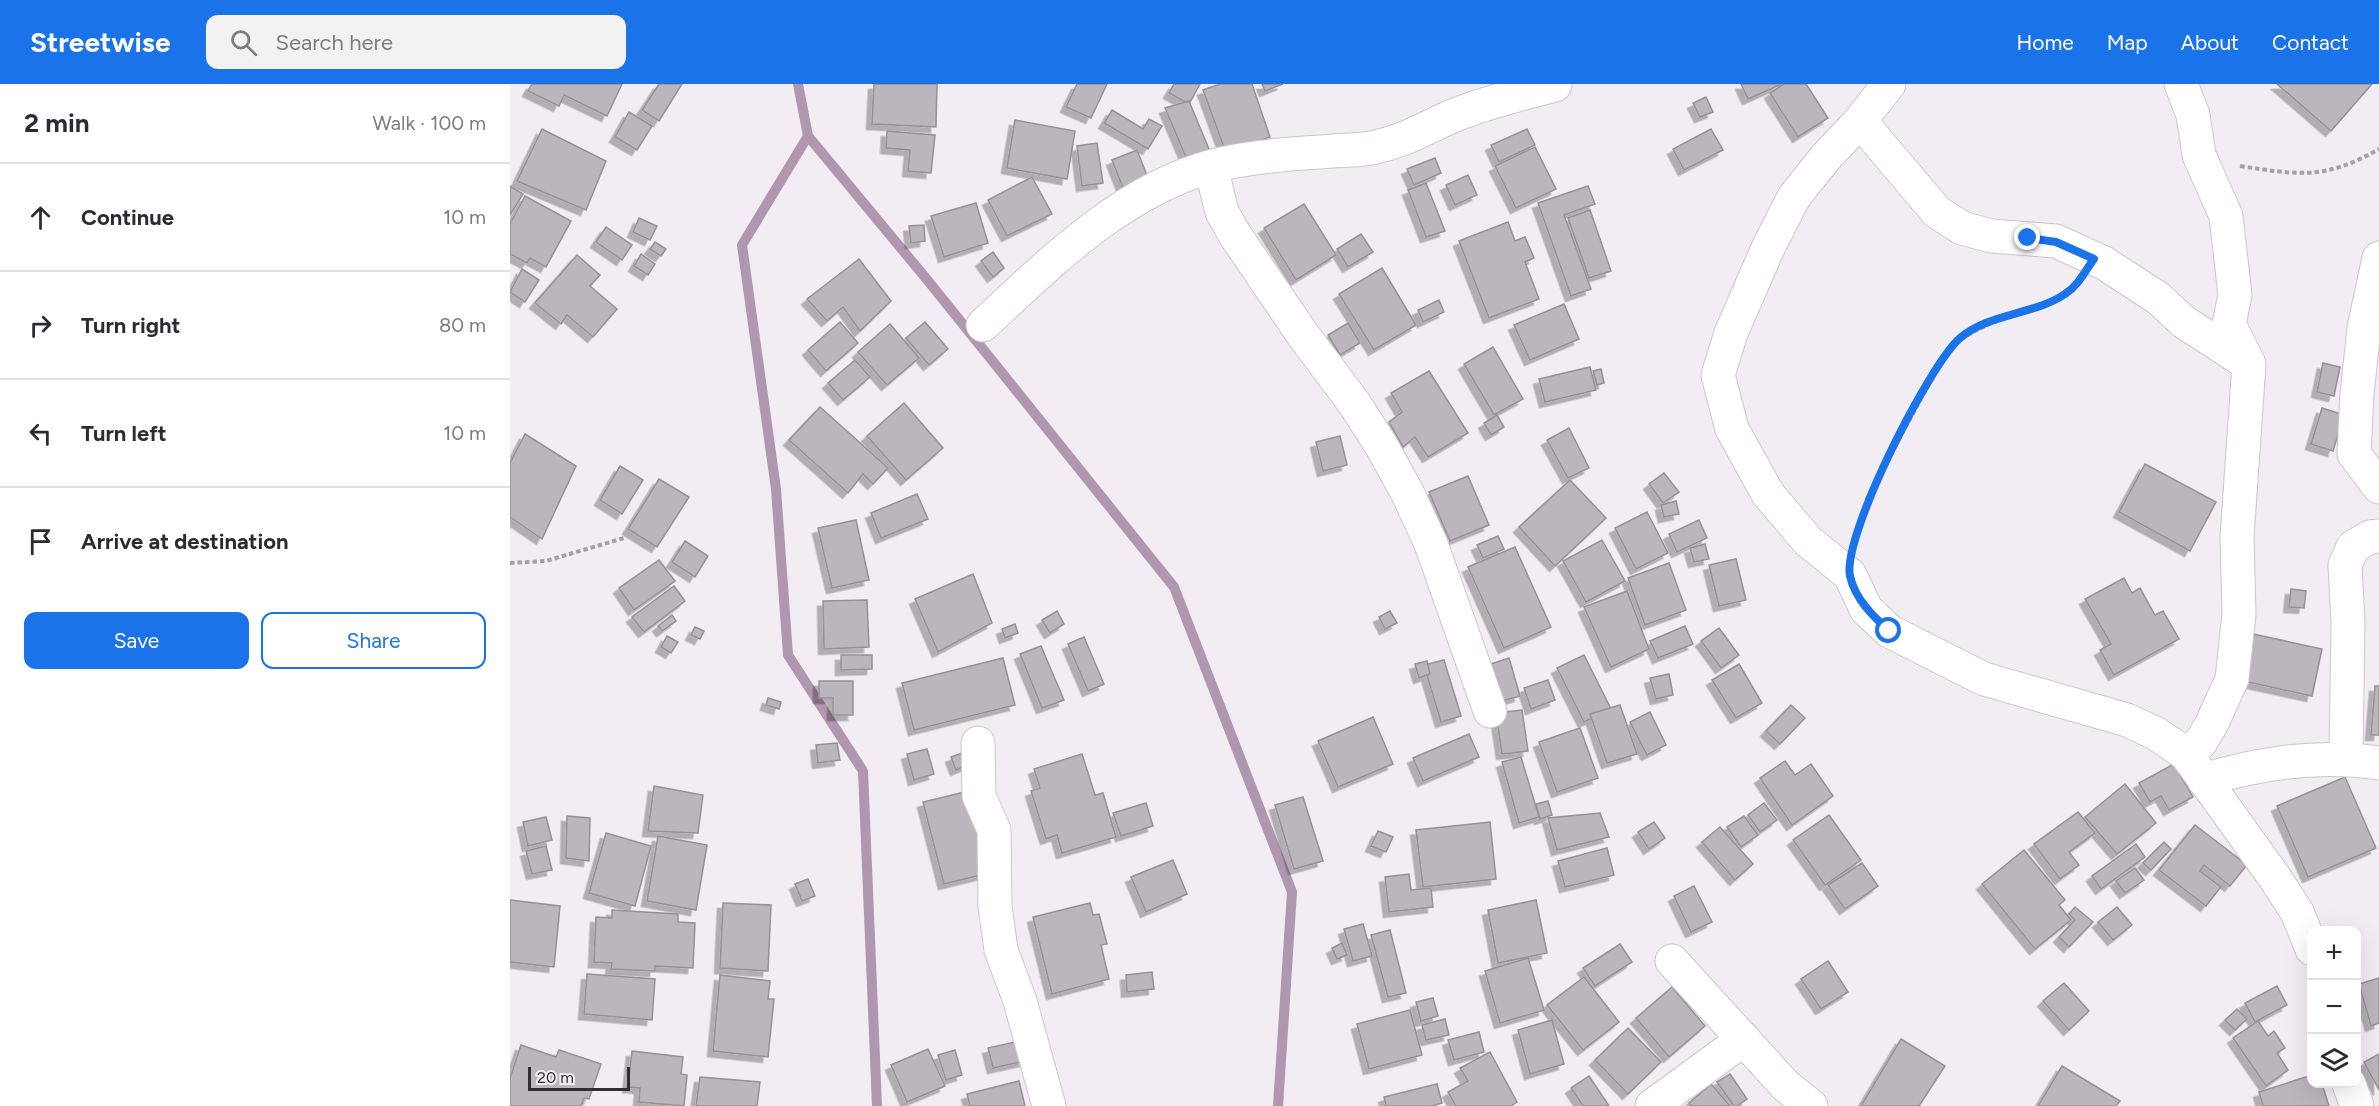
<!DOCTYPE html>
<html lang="en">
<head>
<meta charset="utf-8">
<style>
  :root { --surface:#fff; --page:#f2f2f3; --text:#2b2b33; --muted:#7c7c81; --line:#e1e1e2; --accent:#1a73e8 }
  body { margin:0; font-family:Figtree,sans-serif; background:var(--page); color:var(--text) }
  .controls { position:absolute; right:18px; bottom:18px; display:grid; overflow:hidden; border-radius:12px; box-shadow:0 6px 24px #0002 }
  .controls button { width:54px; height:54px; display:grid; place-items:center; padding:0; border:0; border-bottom:2px solid var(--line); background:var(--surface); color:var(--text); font:30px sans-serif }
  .scale { position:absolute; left:18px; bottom:15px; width:102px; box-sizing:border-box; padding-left:6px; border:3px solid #302e30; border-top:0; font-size:16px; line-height:21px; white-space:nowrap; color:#302e30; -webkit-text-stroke:4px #f2edf2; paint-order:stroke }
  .stop { position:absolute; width:18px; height:18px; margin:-14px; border:4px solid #1a73e8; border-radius:50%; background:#fff }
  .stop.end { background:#1a73e8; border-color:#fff; box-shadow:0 2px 6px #0008 }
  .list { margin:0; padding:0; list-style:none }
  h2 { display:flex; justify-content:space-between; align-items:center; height:78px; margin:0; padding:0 24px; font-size:26px }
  h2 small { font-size:20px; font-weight:400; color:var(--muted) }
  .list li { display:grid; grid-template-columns:39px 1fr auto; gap:18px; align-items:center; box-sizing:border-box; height:108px; padding:0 24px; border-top:2px solid var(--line) }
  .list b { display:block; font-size:22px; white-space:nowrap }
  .list em { font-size:20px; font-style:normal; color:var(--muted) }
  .actions { display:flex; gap:12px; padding:18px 24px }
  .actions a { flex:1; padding:14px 0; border:2px solid var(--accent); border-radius:12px; text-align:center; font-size:21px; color:var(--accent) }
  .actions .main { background:var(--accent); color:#fff }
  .icon { flex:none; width:33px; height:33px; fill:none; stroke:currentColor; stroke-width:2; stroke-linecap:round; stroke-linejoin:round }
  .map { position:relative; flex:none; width:1869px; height:1022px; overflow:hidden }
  header { display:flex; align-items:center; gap:36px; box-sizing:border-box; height:84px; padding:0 30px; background:var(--accent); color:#fff }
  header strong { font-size:28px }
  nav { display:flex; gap:33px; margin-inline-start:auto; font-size:21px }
  .search { width:420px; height:54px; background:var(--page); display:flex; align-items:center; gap:15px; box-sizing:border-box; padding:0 21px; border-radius:12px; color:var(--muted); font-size:22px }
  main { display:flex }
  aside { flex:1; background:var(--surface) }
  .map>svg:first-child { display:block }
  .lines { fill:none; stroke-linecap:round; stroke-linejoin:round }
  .stream { stroke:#b196af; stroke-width:10 }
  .building { fill:#bbb6bb; stroke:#969195; stroke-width:1.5; filter:url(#shadow) }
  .minor-casing { stroke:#cbc6cb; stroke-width:35 }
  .path { stroke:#a4a0a4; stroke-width:4; stroke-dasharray:4.5 3; stroke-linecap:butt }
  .minor { stroke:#fff; stroke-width:33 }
  .route { stroke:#1a73e8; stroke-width:8 }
</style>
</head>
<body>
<header>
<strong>Streetwise</strong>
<div class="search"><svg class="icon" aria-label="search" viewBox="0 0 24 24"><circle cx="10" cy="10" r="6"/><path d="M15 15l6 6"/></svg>Search here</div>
<nav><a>Home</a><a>Map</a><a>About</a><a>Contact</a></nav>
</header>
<main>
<aside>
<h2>2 min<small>Walk · 100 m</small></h2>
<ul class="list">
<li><svg class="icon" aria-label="ahead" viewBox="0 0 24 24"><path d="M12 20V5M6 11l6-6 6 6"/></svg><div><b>Continue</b></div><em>10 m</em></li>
<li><svg class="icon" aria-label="right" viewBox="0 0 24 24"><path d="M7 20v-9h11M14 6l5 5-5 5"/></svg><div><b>Turn right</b></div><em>80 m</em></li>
<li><svg class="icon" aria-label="left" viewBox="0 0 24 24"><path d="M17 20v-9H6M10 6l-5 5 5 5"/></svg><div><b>Turn left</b></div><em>10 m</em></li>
<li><svg class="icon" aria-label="arrive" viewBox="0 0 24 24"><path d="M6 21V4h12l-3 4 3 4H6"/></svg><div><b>Arrive at destination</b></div></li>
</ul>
<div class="actions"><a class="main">Save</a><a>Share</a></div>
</aside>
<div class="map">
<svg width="1869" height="1022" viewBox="0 0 1869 1022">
  <defs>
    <filter id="shadow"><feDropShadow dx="-5.5" dy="5.5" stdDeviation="0" flood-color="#0004"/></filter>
  </defs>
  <rect width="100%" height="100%" fill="#f2edf2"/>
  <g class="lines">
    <g class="stream">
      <polyline points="288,0 298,52 419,198 664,503 782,808 768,1022"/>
      <polyline points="298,52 232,161 266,405 278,571 353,687 367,1022"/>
    </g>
  </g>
  <g class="building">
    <polygon points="22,0 112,0 97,32 54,11 49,22 18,7"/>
    <polygon points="149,0 172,0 149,37 132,26"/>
    <polygon points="364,0 427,0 426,43 362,40"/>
    <polygon points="567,0 597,0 581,34 556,23"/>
    <polygon points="664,0 690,0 679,20 659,9"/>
    <polygon points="710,0 742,0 760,53 716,69 693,6"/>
    <polygon points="752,0 773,0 755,7"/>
    <polygon points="1231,0 1272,0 1238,15"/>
    <polygon points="1274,0 1296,0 1318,34 1288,53 1260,9"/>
    <polygon points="1767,0 1862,0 1821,47"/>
    <polygon points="1196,13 1203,28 1190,33 1183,19"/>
    <polygon points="679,17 701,70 678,78 655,24"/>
    <polygon points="602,26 633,45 639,35 652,42 638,65 594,39"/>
    <polygon points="119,28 142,42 127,66 105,53"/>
    <polygon points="505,36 565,47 557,95 497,84"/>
    <polygon points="32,45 96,77 76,126 7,97"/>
    <polygon points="1017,45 1025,61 989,78 981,61"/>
    <polygon points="1201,45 1213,66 1174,86 1163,65"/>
    <polygon points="377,47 425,51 421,89 398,87 400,66 376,64"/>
    <polygon points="587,59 593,99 572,102 567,62"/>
    <polygon points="1025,63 1046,105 1006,124 985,82"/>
    <polygon points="627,66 640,99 615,109 602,76"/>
    <polygon points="925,74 931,89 904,101 897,85"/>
    <polygon points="958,91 967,111 945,121 936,101"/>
    <polygon points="522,93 542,130 497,152 478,116"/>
    <polygon points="916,99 935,147 916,153 898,106"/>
    <polygon points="0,102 13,110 0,131"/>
    <polygon points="1078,102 1085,120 1054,131 1081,205 1061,212 1028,119"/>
    <polygon points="15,112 61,137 36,183 20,174 17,179 0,170 0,140"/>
    <polygon points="466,119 478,159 434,173 421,132"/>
    <polygon points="794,120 826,171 786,196 754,144"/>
    <polygon points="1080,126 1101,187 1079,194 1058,134"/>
    <polygon points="129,134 147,142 140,156 123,148"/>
    <polygon points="998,138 1005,157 1015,153 1024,174 1015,178 1029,215 979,234 949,157"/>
    <polygon points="414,141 415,157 401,159 399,142"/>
    <polygon points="96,143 122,161 112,176 86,158"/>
    <polygon points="851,150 863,168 838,183 827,165"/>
    <polygon points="145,158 156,165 151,172 140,165"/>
    <polygon points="483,168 494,184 483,193 471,177"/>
    <polygon points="131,170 145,180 138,191 124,182"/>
    <polygon points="67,171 90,191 80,202 107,225 83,253 57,231 51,240 25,219"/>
    <polygon points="349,175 381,217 350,247 333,223 317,237 297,215"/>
    <polygon points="872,184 906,241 864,266 829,210"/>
    <polygon points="12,185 29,196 15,218 0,208"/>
    <polygon points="929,216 934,228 913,238 908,226"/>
    <polygon points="1054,220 1069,255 1020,276 1004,241"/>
    <polygon points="330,238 348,259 316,287 298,266"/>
    <polygon points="415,238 438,265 419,281 396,254"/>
    <polygon points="838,239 850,259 830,271 818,251"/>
    <polygon points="380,240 409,274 377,301 348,268"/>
    <polygon points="983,263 1013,315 984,331 954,280"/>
    <polygon points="345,276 360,293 333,316 318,299"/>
    <polygon points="1813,279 1830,283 1824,312 1807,308"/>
    <polygon points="1080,283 1086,306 1035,318 1029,295"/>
    <polygon points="1091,285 1094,299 1087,301 1083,287"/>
    <polygon points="919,287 958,349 918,373 905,353 893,363 879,338 892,328 881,309"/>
    <polygon points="394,319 433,364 396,396 357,352"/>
    <polygon points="310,323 378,384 363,400 353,390 338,409 279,356"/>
    <polygon points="1812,324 1834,331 1823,367 1801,360"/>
    <polygon points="987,331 994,343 981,351 974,339"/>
    <polygon points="1059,344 1079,384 1058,394 1037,356"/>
    <polygon points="15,350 66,382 32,455 0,433 0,379"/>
    <polygon points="830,352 837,381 813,387 806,358"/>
    <polygon points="1635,380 1706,418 1680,467 1609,428"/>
    <polygon points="110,382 133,396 112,430 90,416"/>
    <polygon points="1154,389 1169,408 1153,419 1139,400"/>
    <polygon points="958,392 979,441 940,457 919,408"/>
    <polygon points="149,395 179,413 147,463 118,445"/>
    <polygon points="1060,396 1096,434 1045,482 1009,443"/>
    <polygon points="407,410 418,435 371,454 361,429"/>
    <polygon points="1166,417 1169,430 1154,433 1151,421"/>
    <polygon points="1137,428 1158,469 1126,485 1105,444"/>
    <polygon points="346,436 359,496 322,504 308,444"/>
    <polygon points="1189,436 1197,454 1167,468 1159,450"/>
    <polygon points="988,452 994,465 973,474 967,461"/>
    <polygon points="1092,456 1115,497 1076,518 1053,477"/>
    <polygon points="175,457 198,472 185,493 162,478"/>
    <polygon points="1195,460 1199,475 1184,478 1180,464"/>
    <polygon points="1005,463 1041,543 994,564 958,483"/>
    <polygon points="1226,475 1236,516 1209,522 1199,481"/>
    <polygon points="149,476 165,497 124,526 109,504"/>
    <polygon points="1159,479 1176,526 1135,541 1118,494"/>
    <polygon points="463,490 482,539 428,568 405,515"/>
    <polygon points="1614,494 1622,509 1630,504 1645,531 1653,527 1669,555 1604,591 1590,566 1601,560 1575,515"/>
    <polygon points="164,502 175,517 134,548 122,533"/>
    <polygon points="1781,505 1796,507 1794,524 1779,523"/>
    <polygon points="1117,507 1139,565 1101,583 1074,523"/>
    <polygon points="357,516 359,563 314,565 313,517"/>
    <polygon points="547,527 554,540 540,549 532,536"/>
    <polygon points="880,527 887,539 875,545 869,533"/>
    <polygon points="162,531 166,537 152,547 148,542"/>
    <polygon points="505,540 508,549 495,554 492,545"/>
    <polygon points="1175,542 1183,560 1148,574 1140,557"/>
    <polygon points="185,543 194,547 190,555 181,551"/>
    <polygon points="1209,544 1229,571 1211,584 1191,557"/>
    <polygon points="1743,550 1812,565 1802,612 1733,597"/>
    <polygon points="157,552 168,558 161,569 151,563"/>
    <polygon points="574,553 594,600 578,607 558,560"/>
    <polygon points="531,562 554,616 532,624 510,570"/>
    <polygon points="331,571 362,571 362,585 331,586"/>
    <polygon points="1074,571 1101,625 1074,638 1047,584"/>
    <polygon points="493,574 505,621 404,646 392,599"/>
    <polygon points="999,574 1010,612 992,617 981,580"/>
    <polygon points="934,576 951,632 931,638 914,581"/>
    <polygon points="917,577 920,590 909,594 905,580"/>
    <polygon points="1229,580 1252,619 1226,634 1202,596"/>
    <polygon points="1159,590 1163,611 1146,615 1140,594"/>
    <polygon points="1038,596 1045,616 1021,625 1014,604"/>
    <polygon points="309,597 343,597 343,631 323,631 323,614 309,614"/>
    <polygon points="1865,602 1869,602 1869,651 1861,651"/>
    <polygon points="258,614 271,618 269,625 256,621"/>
    <polygon points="1110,621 1127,670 1097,679 1080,630"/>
    <polygon points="1281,621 1295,634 1270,660 1256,647"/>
    <polygon points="1012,626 1018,667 992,670 986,629"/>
    <polygon points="1140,628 1156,661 1137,671 1120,638"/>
    <polygon points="863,633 883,680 828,703 808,657"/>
    <polygon points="1070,644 1088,694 1047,708 1029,658"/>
    <polygon points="959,650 969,673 913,697 903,674"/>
    <polygon points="327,659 330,676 308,679 306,661"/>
    <polygon points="417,665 424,690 404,696 397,670"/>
    <polygon points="455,668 460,680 446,686 441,673"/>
    <polygon points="572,670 585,711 593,709 606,753 552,769 547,751 536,755 521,707 530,704 524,685"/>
    <polygon points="1011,673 1029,733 1009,739 992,678"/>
    <polygon points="1275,677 1285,691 1301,680 1323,712 1282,741 1250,694"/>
    <polygon points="1664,680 1683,713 1659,726 1651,712 1640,718 1629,699"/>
    <polygon points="1835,693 1866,764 1798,793 1767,722"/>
    <polygon points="1615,700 1646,739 1607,770 1575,733"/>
    <polygon points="144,702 193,711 188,749 138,747"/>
    <polygon points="459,707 479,789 434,800 413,718"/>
    <polygon points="793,713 813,777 784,785 765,721"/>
    <polygon points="1038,717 1042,731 1030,735 1026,720"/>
    <polygon points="636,719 643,742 611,752 603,729"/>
    <polygon points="1254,719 1267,736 1250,748 1238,731"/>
    <polygon points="1568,728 1585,749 1559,768 1569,781 1550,795 1524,760"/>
    <polygon points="1090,729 1099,753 1047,766 1038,734"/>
    <polygon points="1319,731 1351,776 1315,801 1283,756"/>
    <polygon points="57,732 80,734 79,777 56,774"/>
    <polygon points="1234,732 1248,751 1231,763 1217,743"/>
    <polygon points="36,733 42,756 18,762 13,738"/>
    <polygon points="980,738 986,795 913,803 906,746"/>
    <polygon points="1144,738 1155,754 1139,765 1128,748"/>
    <polygon points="1685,741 1737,781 1720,802 1694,781 1690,787 1711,803 1696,822 1649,786"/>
    <polygon points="1210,743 1243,780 1225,796 1192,758"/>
    <polygon points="868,747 883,753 876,768 861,762"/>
    <polygon points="96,749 141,762 125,822 79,809"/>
    <polygon points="148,752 197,761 186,826 137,817"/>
    <polygon points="1654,758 1661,765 1641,786 1633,779"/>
    <polygon points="1626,760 1635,773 1591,805 1582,792"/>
    <polygon points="36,762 42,786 22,790 16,767"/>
    <polygon points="1097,764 1104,791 1055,803 1048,777"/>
    <polygon points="1514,766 1555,816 1549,821 1561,836 1525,865 1472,800"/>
    <polygon points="663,776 677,810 636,828 621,793"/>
    <polygon points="1352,779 1368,802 1335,825 1318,801"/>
    <polygon points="1625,784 1634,796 1615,809 1606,797"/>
    <polygon points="899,790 901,806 921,804 923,823 879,828 875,793"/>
    <polygon points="298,795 305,812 292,817 285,800"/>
    <polygon points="1184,802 1202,838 1181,848 1164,812"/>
    <polygon points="0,816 50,822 44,883 0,878"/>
    <polygon points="1026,816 1037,869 988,879 978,826"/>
    <polygon points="213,819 261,821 258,887 210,884"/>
    <polygon points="580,819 583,831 589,830 597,860 591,861 599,895 542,910 523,833"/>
    <polygon points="1565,823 1583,838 1559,863 1549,853 1565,836 1559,830"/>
    <polygon points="1607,823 1622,841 1603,856 1588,838"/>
    <polygon points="102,826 168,830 168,838 185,839 183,884 145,882 145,887 101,885 102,879 84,878 86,833 102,834"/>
    <polygon points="853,840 862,872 843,877 834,845"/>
    <polygon points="880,846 896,909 878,913 861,851"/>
    <polygon points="832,859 837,871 827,875 822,864"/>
    <polygon points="1110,860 1122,878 1085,902 1073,884"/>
    <polygon points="1018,874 1034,926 990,939 975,887"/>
    <polygon points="1318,877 1338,908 1311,925 1291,895"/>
    <polygon points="642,888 644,905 617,908 616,891"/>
    <polygon points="77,890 145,895 142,936 74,930"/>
    <polygon points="210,891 260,897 258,915 264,915 258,973 203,967"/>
    <polygon points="1074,893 1109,938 1073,966 1037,921"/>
    <polygon points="1869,894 1869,939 1861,942 1849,900"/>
    <polygon points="1554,899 1579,927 1559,946 1533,917"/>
    <polygon points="1767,902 1777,921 1745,938 1735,919"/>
    <polygon points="1162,903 1195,942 1159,973 1126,934"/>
    <polygon points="923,914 928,932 911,937 906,918"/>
    <polygon points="1727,925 1737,935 1725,946 1715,936"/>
    <polygon points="900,926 912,971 859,985 847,940"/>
    <polygon points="935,935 939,951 916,956 912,941"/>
    <polygon points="1042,936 1054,980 1020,990 1008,946"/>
    <polygon points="1748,937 1758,952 1764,947 1775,964 1767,969 1778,986 1756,1002 1723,954"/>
    <polygon points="1118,944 1151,978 1118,1010 1085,976"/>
    <polygon points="969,948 974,968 944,976 938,956"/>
    <polygon points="1391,955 1435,982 1409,1022 1351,1022"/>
    <polygon points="510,957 515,977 483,984 478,964"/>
    <polygon points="11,961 46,973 49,966 91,980 79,1015 74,1014 71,1022 0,1022 0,994"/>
    <polygon points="418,965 435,1002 397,1018 381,981"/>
    <polygon points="445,966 452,991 436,996 428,971"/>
    <polygon points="122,967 173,973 171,990 177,991 174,1022 129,1018 130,1004 118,1003"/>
    <polygon points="980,968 1007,1018 1001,1022 946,1022 938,1008 958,997 950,984"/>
    <polygon points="1869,970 1869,1006 1854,978"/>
    <polygon points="1552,982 1610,1017 1606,1022 1528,1022"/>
    <polygon points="1220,990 1237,1015 1227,1022 1224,1022 1207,998"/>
    <polygon points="1802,991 1802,1000 1812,1000 1819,1022 1753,1022 1749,1008"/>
    <polygon points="1079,992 1099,1022 1073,1022 1061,1004"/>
    <polygon points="190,993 250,998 247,1022 186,1022"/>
    <polygon points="509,997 515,1022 460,1022 457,1010"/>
    <polygon points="927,1000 932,1019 922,1022 876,1022 874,1013"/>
    <polygon points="1201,1000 1220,1022 1181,1022 1179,1019"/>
  </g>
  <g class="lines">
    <defs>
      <g id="minor">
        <polyline points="1379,0 1350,37 1316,73 1284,113 1258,164 1221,249 1208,291 1222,345 1258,410 1298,457 1340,491 1356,525 1379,547 1474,595 1617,636 1645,649 1676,670 1765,794 1787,828 1802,865"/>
        <polyline points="1671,0 1683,31 1689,71 1716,132 1725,211 1719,240 1739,280 1727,453 1729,530 1722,595 1701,641 1691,658 1676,670"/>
        <polyline points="1350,37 1427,128 1452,144 1481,152 1546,157 1594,179 1648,214 1674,238 1737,279"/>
        <polyline points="701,83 712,128 725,151 793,251 844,319 871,361 898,410 921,460 980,627"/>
        <polyline points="1869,174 1854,244 1847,310 1844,370 1869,403"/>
        <path d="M 473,241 C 539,180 612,106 703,82 C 738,73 775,70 811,68 C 827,66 845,67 861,64 C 896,57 914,44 945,31 C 977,18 1011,10 1045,1"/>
        <polyline points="468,659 469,712 484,746 485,822 491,866 510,917 539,1022"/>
        <polyline points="1836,674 1838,538 1835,481 1843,463 1860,453 1869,452"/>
        <path d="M 1694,696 C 1752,678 1809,670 1869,679"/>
        <polyline points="1162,877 1276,1002 1301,1022"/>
        <polyline points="1839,1000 1847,1022"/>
        <polyline points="1142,1022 1234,955"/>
      </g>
    </defs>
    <use href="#minor" class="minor-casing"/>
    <g class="path">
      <path d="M 1730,82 C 1789,91 1815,96 1869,65"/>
      <path d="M 1345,452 L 1358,412 L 1436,269 C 1474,228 1528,235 1565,201"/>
      <polyline points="0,479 36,477 114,454"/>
    </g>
    <use href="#minor" class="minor"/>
  </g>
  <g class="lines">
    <path class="route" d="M 1379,547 C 1363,532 1345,515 1340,492 C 1332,452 1419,281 1450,254 C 1479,229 1524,231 1555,210 C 1568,202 1575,187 1584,175 L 1546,158 L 1518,154"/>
  </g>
</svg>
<div class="controls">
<button>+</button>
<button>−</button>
<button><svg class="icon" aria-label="layers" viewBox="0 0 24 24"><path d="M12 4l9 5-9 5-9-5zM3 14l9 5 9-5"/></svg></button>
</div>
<div class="scale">20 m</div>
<div class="stop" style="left:1379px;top:547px"></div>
<div class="stop end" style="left:1518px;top:154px"></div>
</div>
</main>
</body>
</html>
